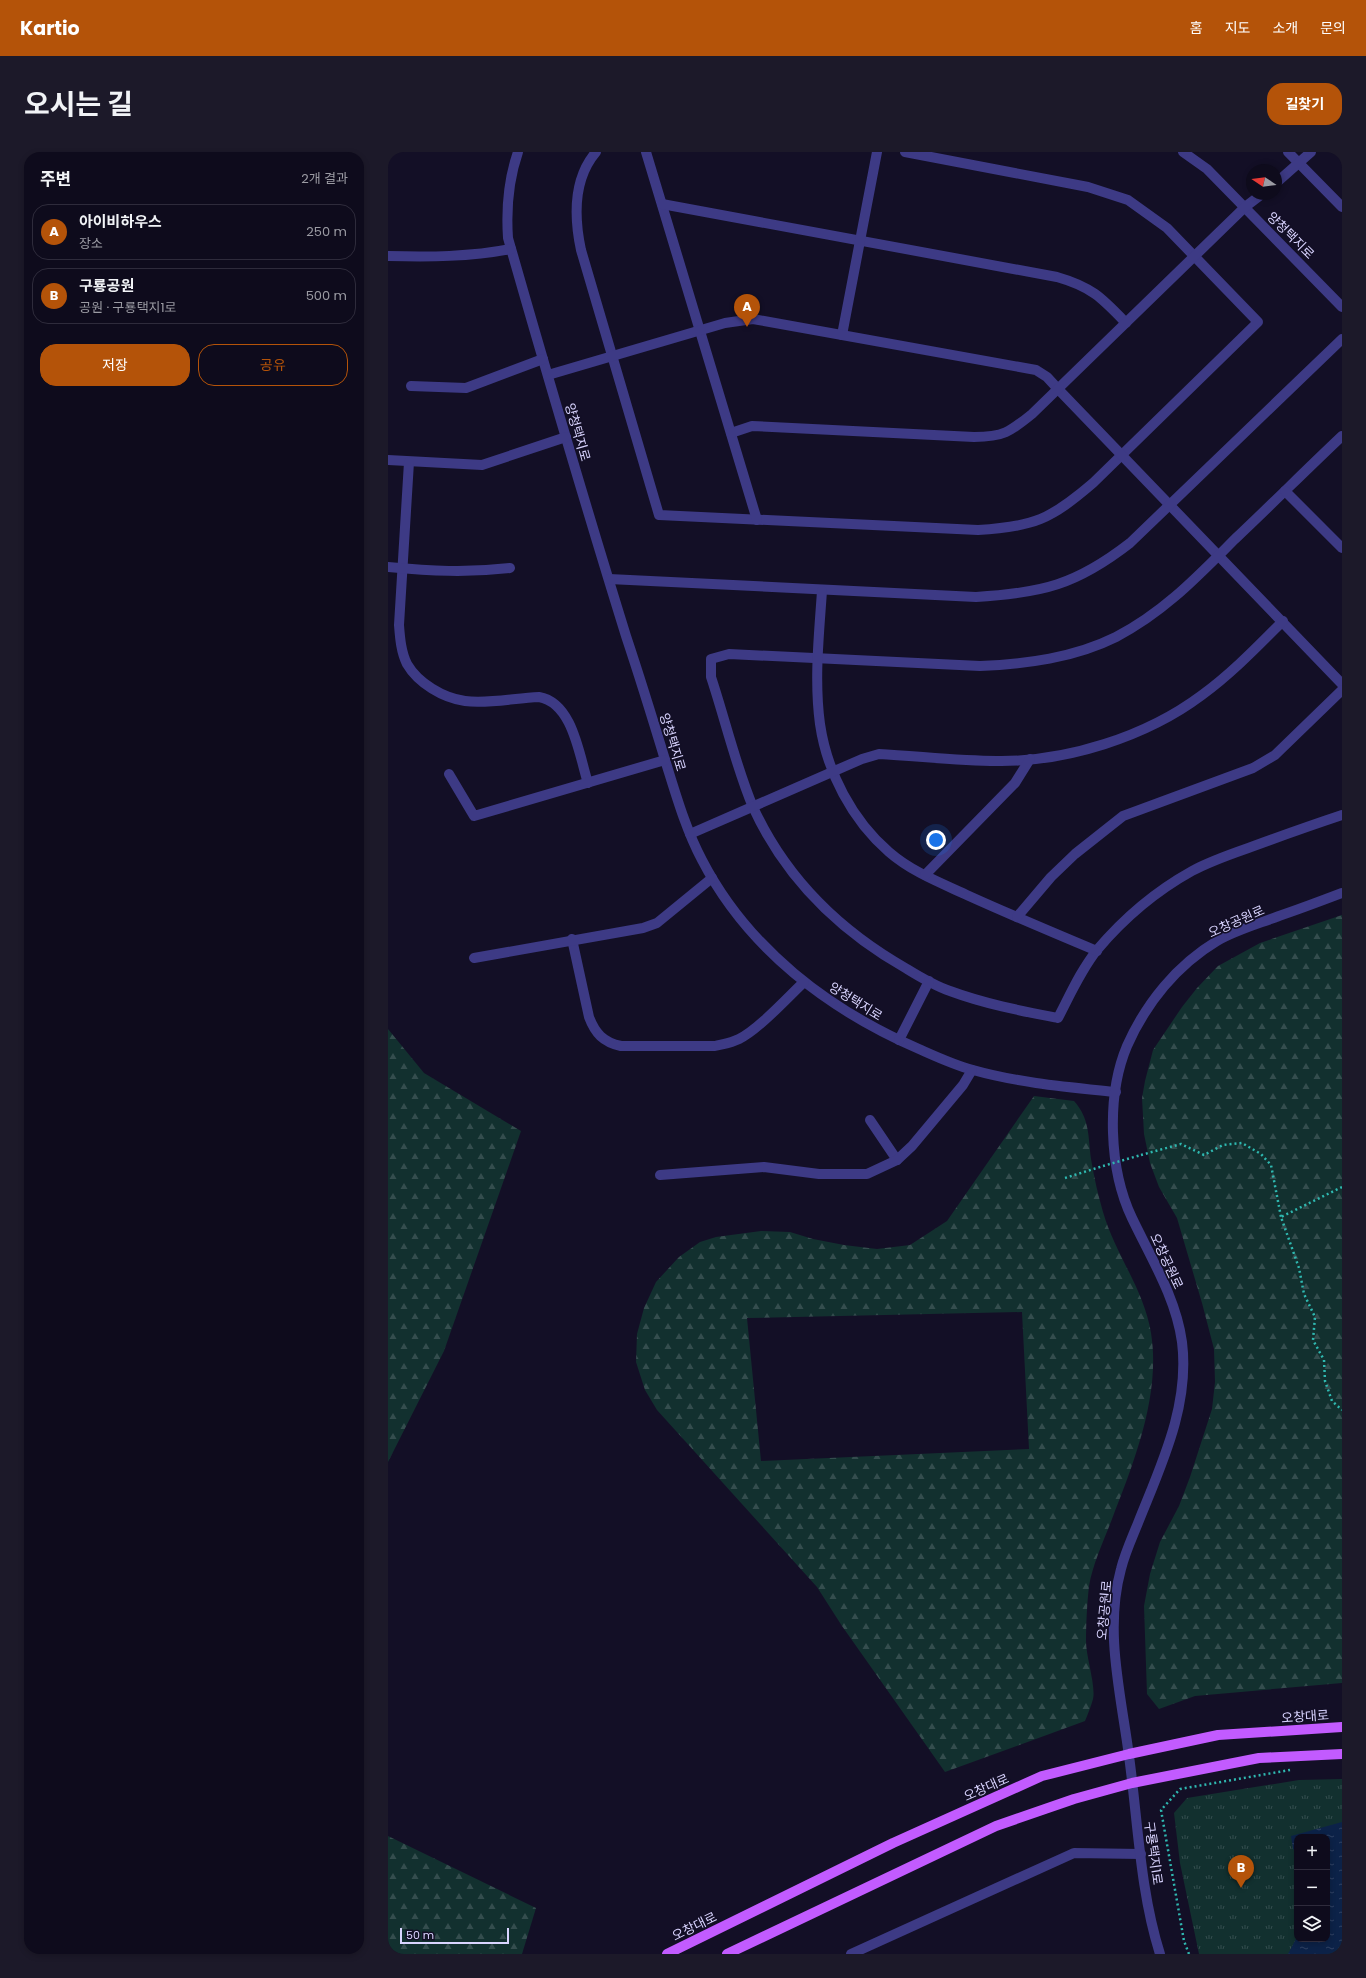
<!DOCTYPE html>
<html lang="ko">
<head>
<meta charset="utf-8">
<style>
  :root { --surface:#0e0b1c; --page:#1c1929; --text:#f1f3f6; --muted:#9b9ba3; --line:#2e2b3b; --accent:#b45309 }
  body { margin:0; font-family:Poppins,"Noto Sans KR",sans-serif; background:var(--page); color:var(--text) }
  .controls { position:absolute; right:12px; bottom:12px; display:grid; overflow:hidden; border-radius:8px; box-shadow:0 2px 6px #0003 }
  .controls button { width:36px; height:36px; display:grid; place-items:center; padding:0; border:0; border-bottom:1px solid var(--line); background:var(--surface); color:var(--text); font:20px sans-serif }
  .compass { position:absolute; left:858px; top:12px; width:36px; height:36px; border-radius:50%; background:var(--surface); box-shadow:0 2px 6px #0003; rotate:283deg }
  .scale { position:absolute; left:12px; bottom:10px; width:109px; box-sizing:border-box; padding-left:4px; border:2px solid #d9d4ff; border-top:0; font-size:11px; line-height:14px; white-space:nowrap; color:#d9d4ff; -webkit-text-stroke:3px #130f26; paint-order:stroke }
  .you { position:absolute; left:548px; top:688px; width:14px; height:14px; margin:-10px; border:3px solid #fff; border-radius:50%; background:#1a73e8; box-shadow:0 0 0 6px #1a73e833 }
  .badge { display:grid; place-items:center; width:26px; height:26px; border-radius:50%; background:var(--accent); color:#fff; font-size:13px; font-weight:700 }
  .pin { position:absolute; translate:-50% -33px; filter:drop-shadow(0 1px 2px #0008) }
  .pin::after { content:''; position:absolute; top:21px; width:14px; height:12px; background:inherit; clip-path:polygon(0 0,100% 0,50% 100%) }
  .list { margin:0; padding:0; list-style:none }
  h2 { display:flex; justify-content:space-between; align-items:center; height:52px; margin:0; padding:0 16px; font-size:17px }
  h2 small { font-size:13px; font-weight:400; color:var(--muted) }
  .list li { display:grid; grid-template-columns:26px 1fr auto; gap:12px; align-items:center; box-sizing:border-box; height:56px; margin:0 8px 8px; padding:0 8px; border:1px solid var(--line); border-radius:16px }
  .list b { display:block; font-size:15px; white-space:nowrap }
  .list p { margin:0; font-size:13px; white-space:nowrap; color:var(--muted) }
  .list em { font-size:13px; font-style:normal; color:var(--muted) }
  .actions { display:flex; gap:8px; padding:12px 16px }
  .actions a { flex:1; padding:9px 0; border:1px solid var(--accent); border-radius:16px; text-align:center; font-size:14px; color:var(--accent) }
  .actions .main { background:var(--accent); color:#fff }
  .icon { flex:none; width:22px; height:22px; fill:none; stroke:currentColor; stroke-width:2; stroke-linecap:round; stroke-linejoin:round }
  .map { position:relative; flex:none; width:954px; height:1802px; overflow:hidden; border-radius:16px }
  header { display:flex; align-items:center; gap:24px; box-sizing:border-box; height:56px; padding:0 20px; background:var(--accent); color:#fff }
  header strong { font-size:19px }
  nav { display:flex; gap:22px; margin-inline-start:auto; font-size:14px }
  .intro { display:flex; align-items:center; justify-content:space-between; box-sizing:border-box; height:96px; padding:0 24px }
  h1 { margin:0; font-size:28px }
  .button { padding:10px 18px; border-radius:16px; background:var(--accent); color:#fff; font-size:14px; font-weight:700 }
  main { display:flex; gap:24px; padding:0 24px }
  aside { flex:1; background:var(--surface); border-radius:16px; box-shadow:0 2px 6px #0003 }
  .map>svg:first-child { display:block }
  .grass { fill:url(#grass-tufts); fill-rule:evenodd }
  .forest { fill:url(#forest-firs); fill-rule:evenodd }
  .water { fill:url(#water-ripples) }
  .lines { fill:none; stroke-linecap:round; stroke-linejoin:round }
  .path { stroke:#2fb8b0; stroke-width:2.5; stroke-dasharray:2 3; stroke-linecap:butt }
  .minor { stroke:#3d3a85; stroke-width:10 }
  .major { stroke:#c25bff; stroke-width:10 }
  .path-bridge { stroke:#2fb8b0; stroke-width:2.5; stroke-dasharray:2 3; stroke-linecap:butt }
  .labels { text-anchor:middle; stroke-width:3.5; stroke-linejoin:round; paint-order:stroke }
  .street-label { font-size:13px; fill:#d9d4ff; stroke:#130f26 }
</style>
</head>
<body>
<header>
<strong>Kartio</strong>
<nav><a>홈</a><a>지도</a><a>소개</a><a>문의</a></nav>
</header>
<div class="intro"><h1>오시는 길</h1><a class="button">길찾기</a></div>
<main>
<aside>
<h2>주변<small>2개 결과</small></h2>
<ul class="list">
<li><span class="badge">A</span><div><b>아이비하우스</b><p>장소</p></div><em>250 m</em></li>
<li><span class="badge">B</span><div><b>구룡공원</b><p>공원 · 구룡택지1로</p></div><em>500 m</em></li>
</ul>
<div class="actions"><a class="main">저장</a><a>공유</a></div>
</aside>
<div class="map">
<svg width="954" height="1802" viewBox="0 0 954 1802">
  <defs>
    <pattern id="grass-tufts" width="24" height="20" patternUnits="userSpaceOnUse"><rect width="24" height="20" fill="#12302f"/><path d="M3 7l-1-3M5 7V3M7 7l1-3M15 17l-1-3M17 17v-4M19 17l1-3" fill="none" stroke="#344d4e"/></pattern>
    <pattern id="forest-firs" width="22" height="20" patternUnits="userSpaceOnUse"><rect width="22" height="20" fill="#12302f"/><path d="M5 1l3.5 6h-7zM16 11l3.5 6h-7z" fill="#344d4e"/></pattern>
    <pattern id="water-ripples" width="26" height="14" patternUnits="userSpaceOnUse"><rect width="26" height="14" fill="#0c2248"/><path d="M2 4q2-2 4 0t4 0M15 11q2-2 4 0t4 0" fill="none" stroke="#2f4163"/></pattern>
  </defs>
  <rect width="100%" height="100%" fill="#130f26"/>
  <path class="grass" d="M 954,1627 L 954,1802 L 811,1802 L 792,1711 L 786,1661 L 799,1646 L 911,1628 ZM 909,1685 L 939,1685 L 939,1787 L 909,1787 Z"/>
  <g class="forest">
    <polygon points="954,763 954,1531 807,1544 771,1557 759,1542 756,1454 762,1422 772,1390 791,1354 802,1325 824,1257 827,1230 826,1197 814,1151 789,1066 771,1035 762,1011 756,982 754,946 757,929 765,898 794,855 809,836 830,814 872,791"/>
    <polygon points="0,877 36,921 133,979 56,1199 0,1310"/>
    <path d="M 646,944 L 686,949 C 702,967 700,984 703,1007 C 706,1025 710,1043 715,1060 C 727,1102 756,1137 763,1181 C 773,1243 746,1310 724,1367 C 716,1388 705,1411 701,1434 C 699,1452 698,1472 698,1489 C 698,1505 708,1534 705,1547 C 703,1554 700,1562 697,1569 L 557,1620 L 454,1474 L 429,1435 L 269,1258 L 257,1238 L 248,1210 L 249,1182 L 256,1156 L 268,1130 L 291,1105 L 312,1090 L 328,1085 L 373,1079 L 402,1080 L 425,1087 L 456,1093 L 489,1097 L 522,1093 L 559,1069 ZM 634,1160 L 641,1297 L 373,1309 L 359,1166 Z"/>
    <polygon points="0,1684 148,1756 134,1802 0,1802"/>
  </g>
  <polygon class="water" points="954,1670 954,1802 900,1802 909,1785 909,1787 939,1787 939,1685 909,1685 909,1700 905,1697 903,1684"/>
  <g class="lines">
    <g class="path">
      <polyline points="753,1003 793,992 816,1003 835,993 854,991 873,1002 883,1013 893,1065"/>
      <polyline points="677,1026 715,1014"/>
      <polyline points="954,1035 893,1065 911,1116 916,1142 927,1165 925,1188 936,1208 937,1229 944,1249 954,1258"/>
      <polyline points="801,1802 796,1789 773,1658 792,1637 902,1618"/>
    </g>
    <g class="minor">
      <path d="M 130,0 C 120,29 118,56 120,86 C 158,219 197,352 238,484 C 252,526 265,568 278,611 C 288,643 298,678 314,708 C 360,797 441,858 531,897 C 549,905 566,913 585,918 C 631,931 680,935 728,940"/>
      <path d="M 208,0 C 185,27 186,65 193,98 L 271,363 L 590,378 C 646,375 663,367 705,331 L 870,170 L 779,76 L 740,48 L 700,35 L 517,0"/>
      <polyline points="258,0 369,368"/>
      <polyline points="795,0 819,17 954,155"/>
      <polyline points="900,0 954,55"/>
      <polyline points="888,31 923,0"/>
      <path d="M 274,52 L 669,125 C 704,135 714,146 738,171"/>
      <path d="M 0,104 C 41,105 82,105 123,97"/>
      <polyline points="454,183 489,0"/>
      <polyline points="160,223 337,171 365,167 648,218 659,225 670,237 954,532"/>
      <polyline points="23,234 78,236 155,207"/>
      <path d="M 343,281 L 364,274 L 586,285 C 615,285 622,280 644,262 L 857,55 L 874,42"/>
      <path d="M 954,284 C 918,318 883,353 847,387 C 809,425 776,460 728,485 C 686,506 638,512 592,514 L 341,502 L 323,507 L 323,525 C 337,567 348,615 365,655 C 397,725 452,779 519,817 C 532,825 547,834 562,839 C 597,852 634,859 670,866 C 682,843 693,818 709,798 C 736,766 768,739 804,719 C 822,709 843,702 863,695 C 893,684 924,673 954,663"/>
      <polyline points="0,308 94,313 178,285"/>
      <path d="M 21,310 L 11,473 C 12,486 13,500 19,512 C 30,531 55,546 77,549 C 101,552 127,546 151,545 C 185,551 191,603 200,631"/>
      <polyline points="897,339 954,396"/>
      <path d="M 0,415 C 43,419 78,421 122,416"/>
      <path d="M 221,427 L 588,445 C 654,441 688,433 742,391 L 954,187"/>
      <path d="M 434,439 C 431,483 426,528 432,572 C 439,620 464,668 501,700 C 524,720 553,731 581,744 C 623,763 666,781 709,799"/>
      <polyline points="61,622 86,664 277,608"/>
      <path d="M 302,682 L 474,607 L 491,602 C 530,604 570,609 609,609 C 678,610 758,585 814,543 C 843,522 869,495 895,469"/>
      <polyline points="537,723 627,631 642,607"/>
      <polyline points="629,765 663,725 687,702 735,664 865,616 887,603 954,538"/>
      <path d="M 184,787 L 201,865 C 207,881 215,890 233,894 L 327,894 C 335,892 343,891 351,887 C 370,878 400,845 416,830"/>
      <polyline points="86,806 255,776 269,771 324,726"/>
      <polyline points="511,888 541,829"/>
      <polyline points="482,968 509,1008"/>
      <polyline points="272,1023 376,1015 431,1022 479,1022 509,1008 524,994 575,933 584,918"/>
      <polyline points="463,1802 686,1701 753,1702"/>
      <path d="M 772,1802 C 752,1739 750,1670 741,1604 C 733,1542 716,1479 733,1417 C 737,1401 744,1386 750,1371 C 773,1313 802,1254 794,1190 C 788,1146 763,1106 744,1066 C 721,1018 718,944 739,894 C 758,851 789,813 829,789 C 848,778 870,772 891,764 C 912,757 933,749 954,741"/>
    </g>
    <g class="major">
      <polyline points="279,1802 505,1691 654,1624 741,1602 830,1583 954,1575"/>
      <polyline points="339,1802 608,1674 686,1647 744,1631 871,1606 954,1602"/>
    </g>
    <polyline class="path-bridge" points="715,1014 753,1003"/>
  </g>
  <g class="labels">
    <g class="street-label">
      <text transform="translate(903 83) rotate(45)" y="5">양청택지로</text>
      <text transform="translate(190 280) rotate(74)" y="5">양청택지로</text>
      <text transform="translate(285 590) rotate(73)" y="5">양청택지로</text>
      <text transform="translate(848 769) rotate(-24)" y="5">오창공원로</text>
      <text transform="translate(468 849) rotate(32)" y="5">양청택지로</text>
      <text transform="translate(779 1109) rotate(65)" y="5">오창공원로</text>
      <text transform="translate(716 1458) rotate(-85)" y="5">오창공원로</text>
      <text transform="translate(917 1564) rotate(-4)" y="5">오창대로</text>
      <text transform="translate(598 1635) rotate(-24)" y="5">오창대로</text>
      <text transform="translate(766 1701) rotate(82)" y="5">구룡택지1로</text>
      <text transform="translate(306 1774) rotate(-26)" y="5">오창대로</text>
    </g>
  </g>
</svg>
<div class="controls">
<button>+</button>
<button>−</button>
<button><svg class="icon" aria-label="layers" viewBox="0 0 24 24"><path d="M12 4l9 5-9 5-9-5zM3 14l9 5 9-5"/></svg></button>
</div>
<svg class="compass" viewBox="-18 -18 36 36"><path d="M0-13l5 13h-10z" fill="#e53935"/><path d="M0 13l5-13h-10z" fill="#9b9ba3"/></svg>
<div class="scale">50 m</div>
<div class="you"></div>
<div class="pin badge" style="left:359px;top:175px">A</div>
<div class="pin badge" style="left:853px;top:1736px">B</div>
</div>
</main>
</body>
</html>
